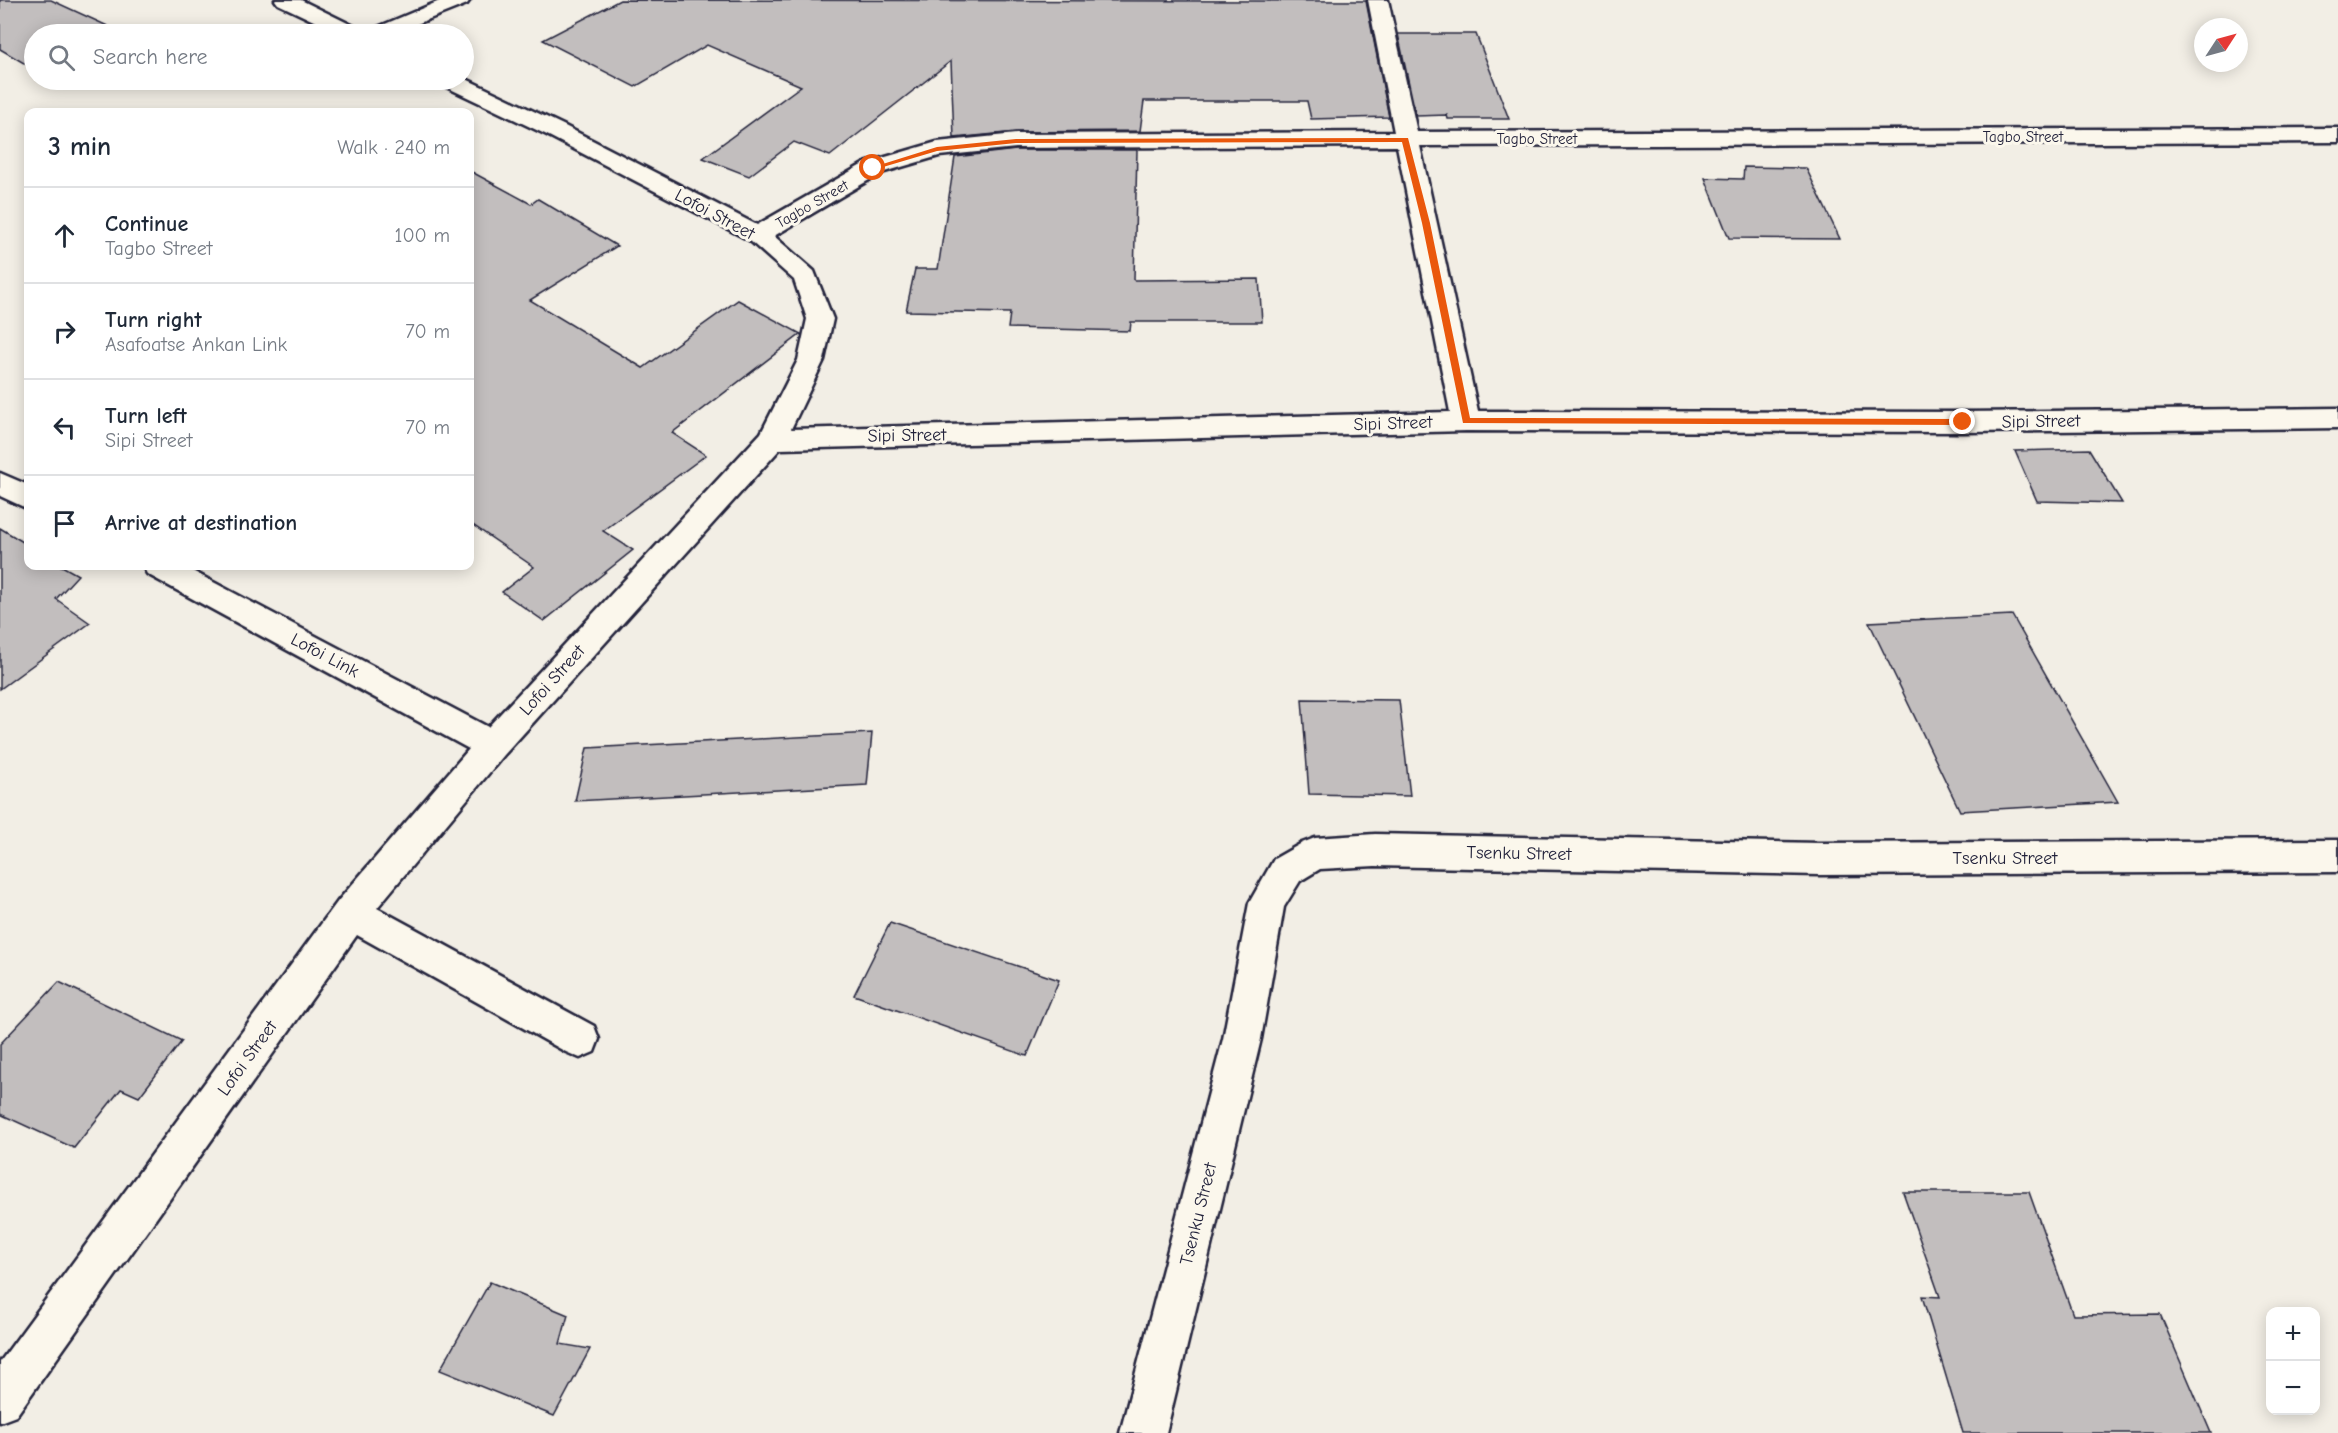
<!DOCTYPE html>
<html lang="en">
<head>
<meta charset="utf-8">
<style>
  :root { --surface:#fff; --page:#f2f2f3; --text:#1f2937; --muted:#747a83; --line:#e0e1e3 }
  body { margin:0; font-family:"Comic Neue",sans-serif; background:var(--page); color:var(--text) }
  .controls { position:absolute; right:18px; bottom:18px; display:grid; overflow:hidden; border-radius:12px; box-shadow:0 3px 15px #0003 }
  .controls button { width:54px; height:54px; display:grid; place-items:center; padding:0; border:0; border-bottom:2px solid var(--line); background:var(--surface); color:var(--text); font:30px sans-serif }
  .compass { position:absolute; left:2194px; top:18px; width:54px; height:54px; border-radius:50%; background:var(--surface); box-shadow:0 3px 15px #0003; rotate:54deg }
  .stop { position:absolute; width:18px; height:18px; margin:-14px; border:4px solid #ea580c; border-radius:50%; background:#fff }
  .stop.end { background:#ea580c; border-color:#fff; box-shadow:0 2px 6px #0008 }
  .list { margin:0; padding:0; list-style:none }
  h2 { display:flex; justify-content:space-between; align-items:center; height:78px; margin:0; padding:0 24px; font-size:26px }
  h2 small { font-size:20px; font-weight:400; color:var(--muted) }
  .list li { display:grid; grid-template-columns:39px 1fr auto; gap:18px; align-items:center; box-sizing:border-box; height:96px; padding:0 24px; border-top:2px solid var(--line) }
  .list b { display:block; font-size:22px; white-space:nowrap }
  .list p { margin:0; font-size:20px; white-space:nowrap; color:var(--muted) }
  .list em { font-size:20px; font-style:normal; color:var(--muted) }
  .icon { flex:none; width:33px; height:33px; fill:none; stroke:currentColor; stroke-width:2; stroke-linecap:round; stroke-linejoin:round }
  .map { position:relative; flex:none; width:2338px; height:1433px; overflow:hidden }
  .search { position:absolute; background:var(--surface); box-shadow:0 3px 15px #0003; left:24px; top:24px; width:450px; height:66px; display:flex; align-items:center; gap:15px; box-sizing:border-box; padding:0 21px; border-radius:33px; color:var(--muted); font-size:22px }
  .panel { position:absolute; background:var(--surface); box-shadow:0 3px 15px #0003; left:24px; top:108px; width:450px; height:462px; border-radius:12px }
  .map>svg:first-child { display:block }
  .building { fill:#c2bebe; stroke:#22223b; stroke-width:1.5 }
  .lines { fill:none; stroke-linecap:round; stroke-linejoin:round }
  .minor-casing { stroke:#22223b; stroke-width:5 }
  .minor { fill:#fbf7ec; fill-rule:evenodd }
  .route { fill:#ea580c }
  .labels { text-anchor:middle; stroke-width:6; stroke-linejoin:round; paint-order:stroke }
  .far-street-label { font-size:15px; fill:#22223b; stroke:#fbf7ec }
  .street-label { font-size:18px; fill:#22223b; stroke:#fbf7ec }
</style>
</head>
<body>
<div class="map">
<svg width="2338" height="1433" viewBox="0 0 2338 1433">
  <rect width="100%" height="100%" fill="#f2eee5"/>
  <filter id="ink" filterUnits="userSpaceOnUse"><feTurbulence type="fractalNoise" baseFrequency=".0167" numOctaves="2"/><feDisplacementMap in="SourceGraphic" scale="12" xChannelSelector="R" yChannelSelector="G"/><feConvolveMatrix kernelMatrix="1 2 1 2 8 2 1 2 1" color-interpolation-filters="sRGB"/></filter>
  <g filter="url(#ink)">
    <g class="building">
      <polygon points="0,0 51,0 125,34 34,34 34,69 0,49"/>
      <polygon points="620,0 1366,1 1389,117 1311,119 1307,101 1144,101 1140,131 1016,132 954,138 951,61 830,156 794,142 749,176 703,158 801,86 707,45 635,87 543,40"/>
      <polygon points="1398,34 1476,34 1509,119 1448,119 1447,115 1416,116"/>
      <polygon points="1016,150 1137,150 1134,280 1259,279 1262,322 1131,322 1130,331 1008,328 1010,313 906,311 915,269 938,269 955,157"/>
      <polygon points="1744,167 1806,168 1840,239 1729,238 1705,178 1743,179"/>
      <polygon points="470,171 531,204 538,199 617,246 530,300 643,368 738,300 801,334 672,433 706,455 603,531 633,550 544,621 502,592 534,567 470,523"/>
      <polygon points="2089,449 2122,503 2037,501 2015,451"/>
      <polygon points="0,528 28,545 28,566 62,566 78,575 56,599 90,623 0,689"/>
      <polygon points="2012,615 2118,802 1960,811 1869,622"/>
      <polygon points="1302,699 1399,700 1410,796 1309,794"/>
      <polygon points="872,733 867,785 575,801 587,748"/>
      <polygon points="890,923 1059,980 1027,1056 854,995"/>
      <polygon points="59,982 182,1041 139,1097 121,1089 74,1148 0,1114 0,1044"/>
      <polygon points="1903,1192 2029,1192 2073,1315 2160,1314 2211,1433 1963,1433 1922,1296 1940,1297"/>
      <polygon points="490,1282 568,1315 560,1344 590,1349 554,1416 440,1370"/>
    </g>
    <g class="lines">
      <defs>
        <g id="minor">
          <polygon points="275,0 301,0 366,32 442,0 470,0 467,4 392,34 341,34 278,4"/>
          <path d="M 1368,0 L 1388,0 L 1417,132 L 2338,128 L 2338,142 L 1420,146 L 1478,411 L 1963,412 L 2338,408 L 2338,428 L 1963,432 L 1466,431 L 780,449 L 504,755 L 377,908 L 594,1026 L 599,1039 L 594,1052 L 580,1058 L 566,1052 L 357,935 L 16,1416 L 0,1422 L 0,1362 L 338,901 L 469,749 L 147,574 L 143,566 L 183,566 L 488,727 L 761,433 L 798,360 L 807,319 L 794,280 L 749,240 L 547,135 L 442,85 L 439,80 L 464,78 L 563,125 L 757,225 L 865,163 L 937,142 L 1016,134 L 1394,132 ZM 1397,146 L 1450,412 L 791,429 L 824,360 L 833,319 L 814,271 L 774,236 L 881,173 L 939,156 L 1016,148 Z"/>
          <polygon points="0,473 28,485 28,509 0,496"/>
          <polygon points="1375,834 1819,843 2338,840 2338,872 1819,875 1375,866 1320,869 1300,881 1284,907 1261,1039 1166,1433 1120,1433 1223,1039 1249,903 1274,859 1302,843 1315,838"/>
        </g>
      </defs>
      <use href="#minor" class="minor-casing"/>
      <use href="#minor" class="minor"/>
    </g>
  </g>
  <polygon class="route" points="1408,138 1430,223 1470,418 1963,419 1967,422 1963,425 1463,423 1422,223 1402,142 1016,143 937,151 873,170 870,168 937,147 1016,139"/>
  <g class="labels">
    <g class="far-street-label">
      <text x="2023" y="142">Tagbo Street</text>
      <text x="1537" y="144">Tagbo Street</text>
      <text transform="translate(812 204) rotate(-30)" y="5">Tagbo Street</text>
    </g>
    <g class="street-label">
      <text transform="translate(715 214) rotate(28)" y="6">Lofoi Street</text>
      <text transform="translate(2041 421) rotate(-1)" y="6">Sipi Street</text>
      <text transform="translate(1393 423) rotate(-2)" y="6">Sipi Street</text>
      <text transform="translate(907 435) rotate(-1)" y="6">Sipi Street</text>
      <text transform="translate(325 655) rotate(28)" y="6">Lofoi Link</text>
      <text transform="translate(552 680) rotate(-48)" y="6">Lofoi Street</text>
      <text transform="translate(1519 853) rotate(1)" y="6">Tsenku Street</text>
      <text x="2005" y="864">Tsenku Street</text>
      <text transform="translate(247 1058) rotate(-54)" y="6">Lofoi Street</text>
      <text transform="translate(1198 1214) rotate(-76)" y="6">Tsenku Street</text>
    </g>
  </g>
</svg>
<div class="controls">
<button>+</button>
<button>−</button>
</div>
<svg class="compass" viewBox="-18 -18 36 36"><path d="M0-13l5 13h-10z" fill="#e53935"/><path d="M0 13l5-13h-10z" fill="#747a83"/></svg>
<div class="stop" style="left:873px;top:168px"></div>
<div class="stop end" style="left:1963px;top:422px"></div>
<div class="search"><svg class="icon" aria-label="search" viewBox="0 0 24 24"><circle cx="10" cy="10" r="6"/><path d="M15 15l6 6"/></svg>Search here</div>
<section class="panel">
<h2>3 min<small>Walk · 240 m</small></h2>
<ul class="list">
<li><svg class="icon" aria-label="ahead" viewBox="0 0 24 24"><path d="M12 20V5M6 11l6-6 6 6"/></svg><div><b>Continue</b><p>Tagbo Street</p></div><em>100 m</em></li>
<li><svg class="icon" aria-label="right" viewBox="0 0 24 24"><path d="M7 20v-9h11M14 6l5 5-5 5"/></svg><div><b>Turn right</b><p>Asafoatse Ankan Link</p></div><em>70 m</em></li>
<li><svg class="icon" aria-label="left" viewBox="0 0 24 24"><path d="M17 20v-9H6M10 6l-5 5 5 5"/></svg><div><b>Turn left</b><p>Sipi Street</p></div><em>70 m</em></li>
<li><svg class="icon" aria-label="arrive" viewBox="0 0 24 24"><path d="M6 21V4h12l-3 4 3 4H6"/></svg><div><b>Arrive at destination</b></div></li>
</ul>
</section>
</div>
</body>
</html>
